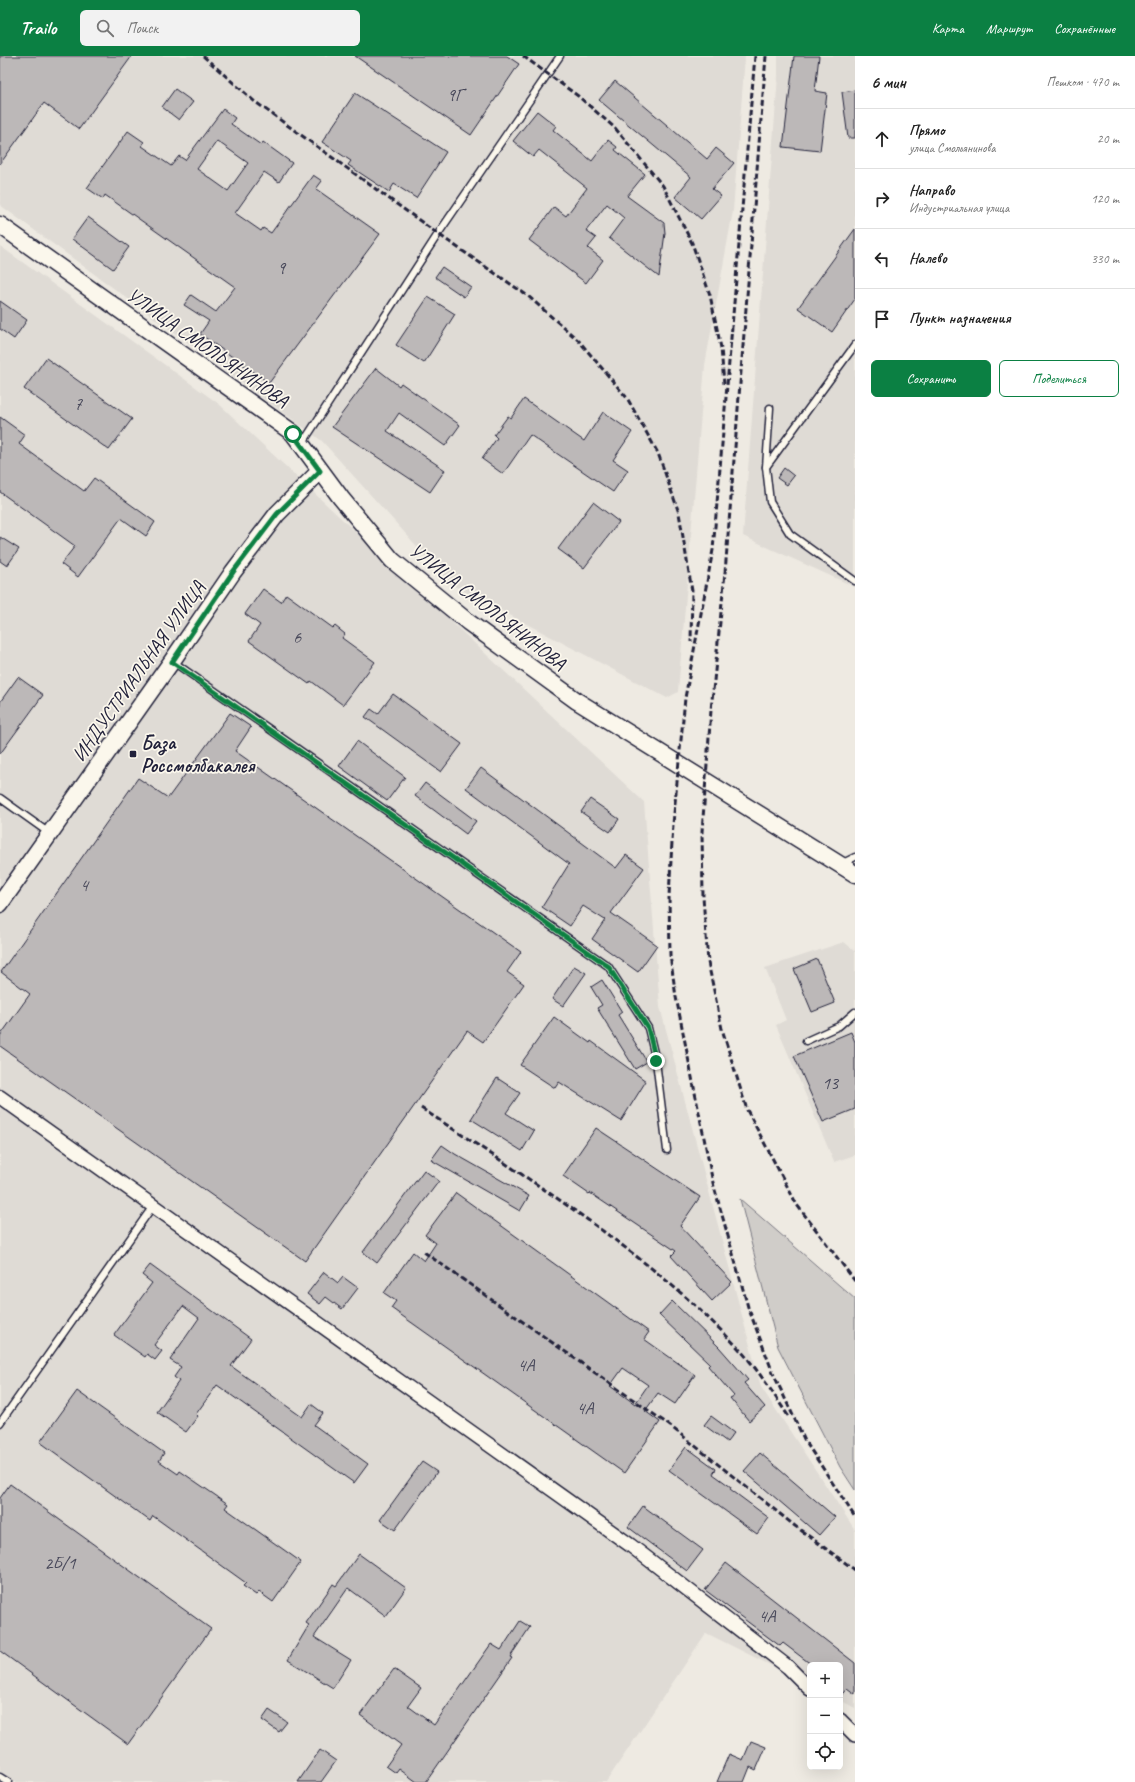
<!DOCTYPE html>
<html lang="ru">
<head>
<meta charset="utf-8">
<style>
  :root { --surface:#fff; --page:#f2f2f2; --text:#222; --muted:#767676; --line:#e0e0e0; --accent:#0b8043 }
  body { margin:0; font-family:Caveat,sans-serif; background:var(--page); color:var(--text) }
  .controls { position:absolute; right:12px; bottom:12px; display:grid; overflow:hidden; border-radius:6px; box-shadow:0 4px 16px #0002 }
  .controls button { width:36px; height:36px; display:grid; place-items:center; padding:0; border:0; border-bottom:1px solid var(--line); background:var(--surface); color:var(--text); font:20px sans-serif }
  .stop { position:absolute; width:12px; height:12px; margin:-9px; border:3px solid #0b8043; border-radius:50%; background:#fff }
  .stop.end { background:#0b8043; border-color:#fff; box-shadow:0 1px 4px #0008 }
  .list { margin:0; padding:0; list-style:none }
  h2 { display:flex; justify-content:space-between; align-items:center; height:52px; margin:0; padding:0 16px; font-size:17px }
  h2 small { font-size:13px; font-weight:400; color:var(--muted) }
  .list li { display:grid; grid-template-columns:26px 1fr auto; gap:12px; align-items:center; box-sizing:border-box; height:60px; padding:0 16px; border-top:1px solid var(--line) }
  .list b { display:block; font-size:15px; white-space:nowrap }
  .list p { margin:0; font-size:13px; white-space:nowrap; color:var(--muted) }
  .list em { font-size:13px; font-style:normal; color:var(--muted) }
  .actions { display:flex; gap:8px; padding:12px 16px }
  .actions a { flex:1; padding:9px 0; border:1px solid var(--accent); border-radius:6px; text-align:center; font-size:14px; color:var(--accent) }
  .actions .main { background:var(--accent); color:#fff }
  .icon { flex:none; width:22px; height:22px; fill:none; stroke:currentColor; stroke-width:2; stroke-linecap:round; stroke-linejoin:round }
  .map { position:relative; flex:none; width:855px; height:1726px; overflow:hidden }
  header { display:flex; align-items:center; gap:24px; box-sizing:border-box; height:56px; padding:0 20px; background:var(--accent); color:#fff }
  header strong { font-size:19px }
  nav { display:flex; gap:22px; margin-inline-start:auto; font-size:14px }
  .search { width:280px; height:36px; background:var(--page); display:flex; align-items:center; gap:10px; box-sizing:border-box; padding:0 14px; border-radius:6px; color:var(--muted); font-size:15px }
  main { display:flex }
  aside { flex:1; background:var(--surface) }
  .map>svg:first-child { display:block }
  .built { fill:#dfdbd5 }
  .green { fill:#d0cdc9; stroke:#797882 }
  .building { fill:#bcb8b8; stroke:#22223b; fill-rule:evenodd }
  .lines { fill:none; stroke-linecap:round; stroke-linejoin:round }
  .service-casing { stroke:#22223b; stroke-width:9 }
  .minor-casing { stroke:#22223b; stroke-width:16 }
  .tertiary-casing { stroke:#22223b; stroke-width:19 }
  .service { stroke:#fbf7ec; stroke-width:6 }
  .minor { stroke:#fbf7ec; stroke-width:13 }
  .tertiary { stroke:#fbf7ec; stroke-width:16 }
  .rail { stroke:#22223b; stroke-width:3; stroke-dasharray:6 3; stroke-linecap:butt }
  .route { stroke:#0b8043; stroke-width:5 }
  .poi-dot { fill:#22223b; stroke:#fbf7ec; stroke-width:1.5 }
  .labels { text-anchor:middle; stroke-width:3.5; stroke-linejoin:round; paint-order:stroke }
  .number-label { font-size:18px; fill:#48485a }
  .street-label { font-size:20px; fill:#22223b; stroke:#fbf7ec }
  .poi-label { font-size:20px; font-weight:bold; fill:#22223b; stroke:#fbf7ec; text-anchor:start }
</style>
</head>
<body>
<header>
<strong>Trailo</strong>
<div class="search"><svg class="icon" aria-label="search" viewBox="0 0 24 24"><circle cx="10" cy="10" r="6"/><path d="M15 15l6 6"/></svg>Поиск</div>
<nav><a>Карта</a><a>Маршрут</a><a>Сохранённые</a></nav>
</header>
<main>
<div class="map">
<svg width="855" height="1726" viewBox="0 0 855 1726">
  <rect width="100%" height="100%" fill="#eeeae2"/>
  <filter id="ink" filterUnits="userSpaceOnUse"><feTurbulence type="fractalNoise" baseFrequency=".025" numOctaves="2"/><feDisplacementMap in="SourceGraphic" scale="8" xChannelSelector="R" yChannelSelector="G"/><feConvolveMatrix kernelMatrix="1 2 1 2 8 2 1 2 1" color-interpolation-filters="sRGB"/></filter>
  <g filter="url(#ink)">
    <g class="built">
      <polygon points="0,0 745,0 733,155 705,309 678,636 667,642 451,528 322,385 0,149"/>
      <polygon points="778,0 855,0 855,531 743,480 778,20"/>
      <polygon points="0,190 219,348 644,746 660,951 761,1331 855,1474 855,1652 840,1644 840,1609 810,1609 810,1629 706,1577 606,1726 0,1726"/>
      <polygon points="844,886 855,895 855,1099 834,1106 776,969 786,964 765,912"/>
    </g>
    <polygon class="green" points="740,1143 855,1243 855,1434 840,1411 778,1291"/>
    <g class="building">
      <polygon points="0,0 132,0 79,73 44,47 0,108"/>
      <polygon points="355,0 507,0 519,8 471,79"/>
      <polygon points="794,0 819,0 815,35 827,37 820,95 783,91"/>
      <polygon points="615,25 707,103 716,92 734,107 712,133 721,140 701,163 675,141 691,121 599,44"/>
      <polygon points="175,33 193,46 179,64 162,51"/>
      <polygon points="855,34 855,82 848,82 842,36"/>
      <polygon points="355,37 446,96 416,142 394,128 389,136 348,109 351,105 322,86"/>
      <path d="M 223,53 L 235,62 L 231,68 L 261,89 L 263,86 L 292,107 L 279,126 L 264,116 L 235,157 L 261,175 L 263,172 L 271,177 L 313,119 L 322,125 L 316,133 L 380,178 L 269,327 L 200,278 L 209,265 L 184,249 L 191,239 L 216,256 L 235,231 L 105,139 L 103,143 L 87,132 L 128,75 L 144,86 L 142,90 L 171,110 L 179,100 L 185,104 ZM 217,85 L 248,107 L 228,135 L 197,113 Z"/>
      <polygon points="537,55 556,70 553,74 592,105 608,84 617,91 615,94 645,118 627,140 664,167 665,177 659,221 609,182 624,162 607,148 586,175 596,182 588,192 603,204 586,227 529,184 554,151 566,160 587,132 539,94 533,101 513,85"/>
      <polygon points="88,161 129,191 113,213 72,183"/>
      <polygon points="855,173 855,243 832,276 798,252"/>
      <polygon points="442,211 471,231 464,241 435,221"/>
      <polygon points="428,241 455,258 424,307 396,289"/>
      <polygon points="0,245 27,264 14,283 0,273"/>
      <polygon points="46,302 132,363 109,394 24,333"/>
      <polygon points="376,312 399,330 401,327 460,369 445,390 399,357 387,375 445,414 430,436 332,371"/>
      <polygon points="524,343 584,385 603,356 632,376 613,404 628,414 613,436 530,379 503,418 482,403 497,382 494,379 508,360 511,362"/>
      <polygon points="0,361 25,379 19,388 84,435 94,422 155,466 146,480 121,462 78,521 61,508 75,490 0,436"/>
      <polygon points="784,412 794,420 787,429 777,422"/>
      <polygon points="593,446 619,466 584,512 558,493"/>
      <polygon points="0,481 19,493 7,510 0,505"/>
      <polygon points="263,533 281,546 286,538 333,572 335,570 345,578 342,582 375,606 343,649 311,625 309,628 249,585 260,569 245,558"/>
      <polygon points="18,621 43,639 0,698 0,646"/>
      <polygon points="393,638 462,688 441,716 365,661 371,653 378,658"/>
      <polygon points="230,657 251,671 235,695 521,896 507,916 524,928 483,986 467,975 305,1205 0,990 0,980 30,938 1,916 138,722 168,742"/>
      <polygon points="357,685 405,721 387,745 339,710"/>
      <polygon points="481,712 616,812 626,799 644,812 611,857 657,889 638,916 592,883 605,864 583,850 570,870 542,851 569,808 466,732"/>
      <polygon points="425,727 476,765 466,778 415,740"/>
      <polygon points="590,743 619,763 610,776 581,756"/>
      <polygon points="817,903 835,947 812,956 794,913"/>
      <polygon points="574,910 586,917 563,950 552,943"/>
      <polygon points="602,924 622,956 618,959 647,1006 635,1013 597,952 602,949 591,931"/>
      <polygon points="554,961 590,987 591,985 646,1025 621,1065 559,1026 555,1032 520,1009"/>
      <polygon points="851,976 855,986 855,1053 823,1066 794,1000"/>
      <polygon points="497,1022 520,1037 506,1057 534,1075 522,1095 471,1063"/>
      <polygon points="596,1072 700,1141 680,1170 732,1226 712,1245 671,1200 676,1195 590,1137 589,1138 563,1120"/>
      <polygon points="442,1089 455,1098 529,1140 520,1155 431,1104"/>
      <polygon points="424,1114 439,1125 377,1207 363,1196"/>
      <path d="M 456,1137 L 649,1276 L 644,1283 L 695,1319 L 675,1348 L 658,1337 L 645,1355 L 660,1366 L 624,1417 L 391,1252 L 396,1245 L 384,1237 L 413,1196 L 424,1205 L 436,1187 L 425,1179 ZM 623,1312 L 648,1329 L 635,1348 L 610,1330 Z"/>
      <polygon points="150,1209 251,1283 231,1310 302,1361 311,1348 323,1357 314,1369 368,1408 354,1427 217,1329 196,1358 198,1360 186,1376 157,1356 179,1325 174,1321 181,1311 170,1304 199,1262 183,1250 154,1289 162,1295 155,1304 147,1298 145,1301 114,1279 152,1227 142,1219"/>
      <polygon points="324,1216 338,1227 343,1221 358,1232 342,1253 326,1241 320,1248 307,1238"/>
      <polygon points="672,1245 719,1291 748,1324 744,1327 765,1351 749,1365 730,1342 734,1340 708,1310 710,1308 659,1259"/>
      <polygon points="77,1335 164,1397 159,1405 178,1418 180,1415 228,1448 225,1452 301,1506 273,1546 259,1536 256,1539 243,1530 246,1527 153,1460 150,1465 40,1386"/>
      <polygon points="711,1360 734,1377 727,1386 704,1369"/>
      <polygon points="686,1391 716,1413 713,1418 731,1431 730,1433 769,1462 757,1478 669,1414"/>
      <polygon points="760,1397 835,1461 819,1479 744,1415"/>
      <polygon points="422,1406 437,1416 395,1474 380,1464"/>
      <polygon points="10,1428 211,1573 128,1688 0,1595 0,1442"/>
      <polygon points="643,1450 703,1494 687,1515 628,1471"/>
      <polygon points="359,1498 406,1532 386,1560 348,1532 314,1581 351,1604 333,1632 288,1604 309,1569 306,1567 333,1528 336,1530"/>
      <polygon points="726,1507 855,1607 855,1638 847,1632 840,1641 840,1609 812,1609 783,1587 780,1590 705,1534"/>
      <polygon points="520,1565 530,1571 510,1601 512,1602 426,1726 417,1726 399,1713 396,1717 386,1710 401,1689 360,1659 394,1613 421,1632 408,1650 434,1669 491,1588 501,1594"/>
      <polygon points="269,1654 287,1666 279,1676 262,1664"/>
      <polygon points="751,1685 766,1691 756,1714 750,1711 744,1726 717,1726 729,1698 743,1704"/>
      <polygon points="320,1694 336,1705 321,1726 298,1726"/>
    </g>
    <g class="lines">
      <defs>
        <g id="service">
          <polyline points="770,352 766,411 770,446 790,478 855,525"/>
          <polyline points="302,388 438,178 560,0"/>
          <polyline points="766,411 855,289"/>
          <polyline points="172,605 608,910 648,972 656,1005 667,1094"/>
          <polyline points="0,742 49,777"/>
          <polyline points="841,808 855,801"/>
          <polyline points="806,985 839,970 855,956"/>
          <polyline points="0,1367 153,1150"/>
          <polyline points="0,1721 8,1726"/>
        </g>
        <g id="minor">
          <polyline points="0,1041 630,1489 788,1611 810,1633"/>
          <polyline points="840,1664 855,1679"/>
        </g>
        <g id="tertiary">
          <polyline points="0,169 293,377 341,442 392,504 468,566 577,645 855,818"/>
          <polyline points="0,848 172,605 233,516 277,458 320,415"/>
        </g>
      </defs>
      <use href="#service" class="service-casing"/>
      <use href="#minor" class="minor-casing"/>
      <use href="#tertiary" class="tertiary-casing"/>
      <use href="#service" class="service"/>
      <use href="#minor" class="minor"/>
      <use href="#tertiary" class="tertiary"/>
      <g class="rail">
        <polyline points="203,0 254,45 438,178 528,240 579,285 627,342 658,397 679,457 692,535 691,586"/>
        <polyline points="523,0 578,40 615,72 663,130 692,187 710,239 721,292 724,328"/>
        <polyline points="755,0 713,494 685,642 673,768 669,840 670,899 676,941 713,1127 748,1251 773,1317 805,1385 855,1461"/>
        <polyline points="766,0 725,517 711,654 702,776 703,841 708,906 722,973 747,1054 797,1149 855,1225"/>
        <path d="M 421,1052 C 530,1124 652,1199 741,1295 C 759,1315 774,1339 789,1361"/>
        <polyline points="424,1196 669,1369 795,1470 855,1514"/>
      </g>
    </g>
  </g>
  <g class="lines" filter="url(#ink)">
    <polyline class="route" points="293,378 320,415 277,458 233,516 172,606 608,910 648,972 656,1005"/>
  </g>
  <rect class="poi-dot" x="129" y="694" width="8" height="8" rx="2"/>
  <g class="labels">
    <g class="number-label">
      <text x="455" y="45">9Г</text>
      <text x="281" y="218">9</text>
      <text x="78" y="354">7</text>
      <text x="297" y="587">6</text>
      <text x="84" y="835">4</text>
      <text x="830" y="1033">13</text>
      <text x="526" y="1315">4А</text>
      <text x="585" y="1358">4А</text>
      <text x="60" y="1513">2Б/1</text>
      <text x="767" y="1566">4А</text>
    </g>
    <g class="street-label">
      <text transform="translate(208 291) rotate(35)" y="7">УЛИЦА СМОЛЬЯНИНОВА</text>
      <text transform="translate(488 550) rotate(38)" y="7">УЛИЦА СМОЛЬЯНИНОВА</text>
      <text transform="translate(138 615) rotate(-55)" y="7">ИНДУСТРИАЛЬНАЯ УЛИЦА</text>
    </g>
    <g class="poi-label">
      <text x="141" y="693">База<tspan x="141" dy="23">Россмолбакалея</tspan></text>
    </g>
  </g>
</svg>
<div class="controls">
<button>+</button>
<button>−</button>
<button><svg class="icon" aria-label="locate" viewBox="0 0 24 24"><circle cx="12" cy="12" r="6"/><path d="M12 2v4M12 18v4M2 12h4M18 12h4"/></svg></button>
</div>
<div class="stop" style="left:293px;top:378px"></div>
<div class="stop end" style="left:656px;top:1005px"></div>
</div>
<aside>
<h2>6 мин<small>Пешком · 470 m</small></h2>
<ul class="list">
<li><svg class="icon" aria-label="ahead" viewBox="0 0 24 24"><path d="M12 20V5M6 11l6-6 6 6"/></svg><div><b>Прямо</b><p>улица Смольянинова</p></div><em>20 m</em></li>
<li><svg class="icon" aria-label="right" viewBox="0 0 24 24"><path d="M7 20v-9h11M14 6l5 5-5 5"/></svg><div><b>Направо</b><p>Индустриальная улица</p></div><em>120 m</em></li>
<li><svg class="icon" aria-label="left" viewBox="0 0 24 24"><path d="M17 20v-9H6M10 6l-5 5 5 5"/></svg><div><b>Налево</b></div><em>330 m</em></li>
<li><svg class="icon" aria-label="arrive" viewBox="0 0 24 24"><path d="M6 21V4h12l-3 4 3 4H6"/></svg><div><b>Пункт назначения</b></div></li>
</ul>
<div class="actions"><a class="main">Сохранить</a><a>Поделиться</a></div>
</aside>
</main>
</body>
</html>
